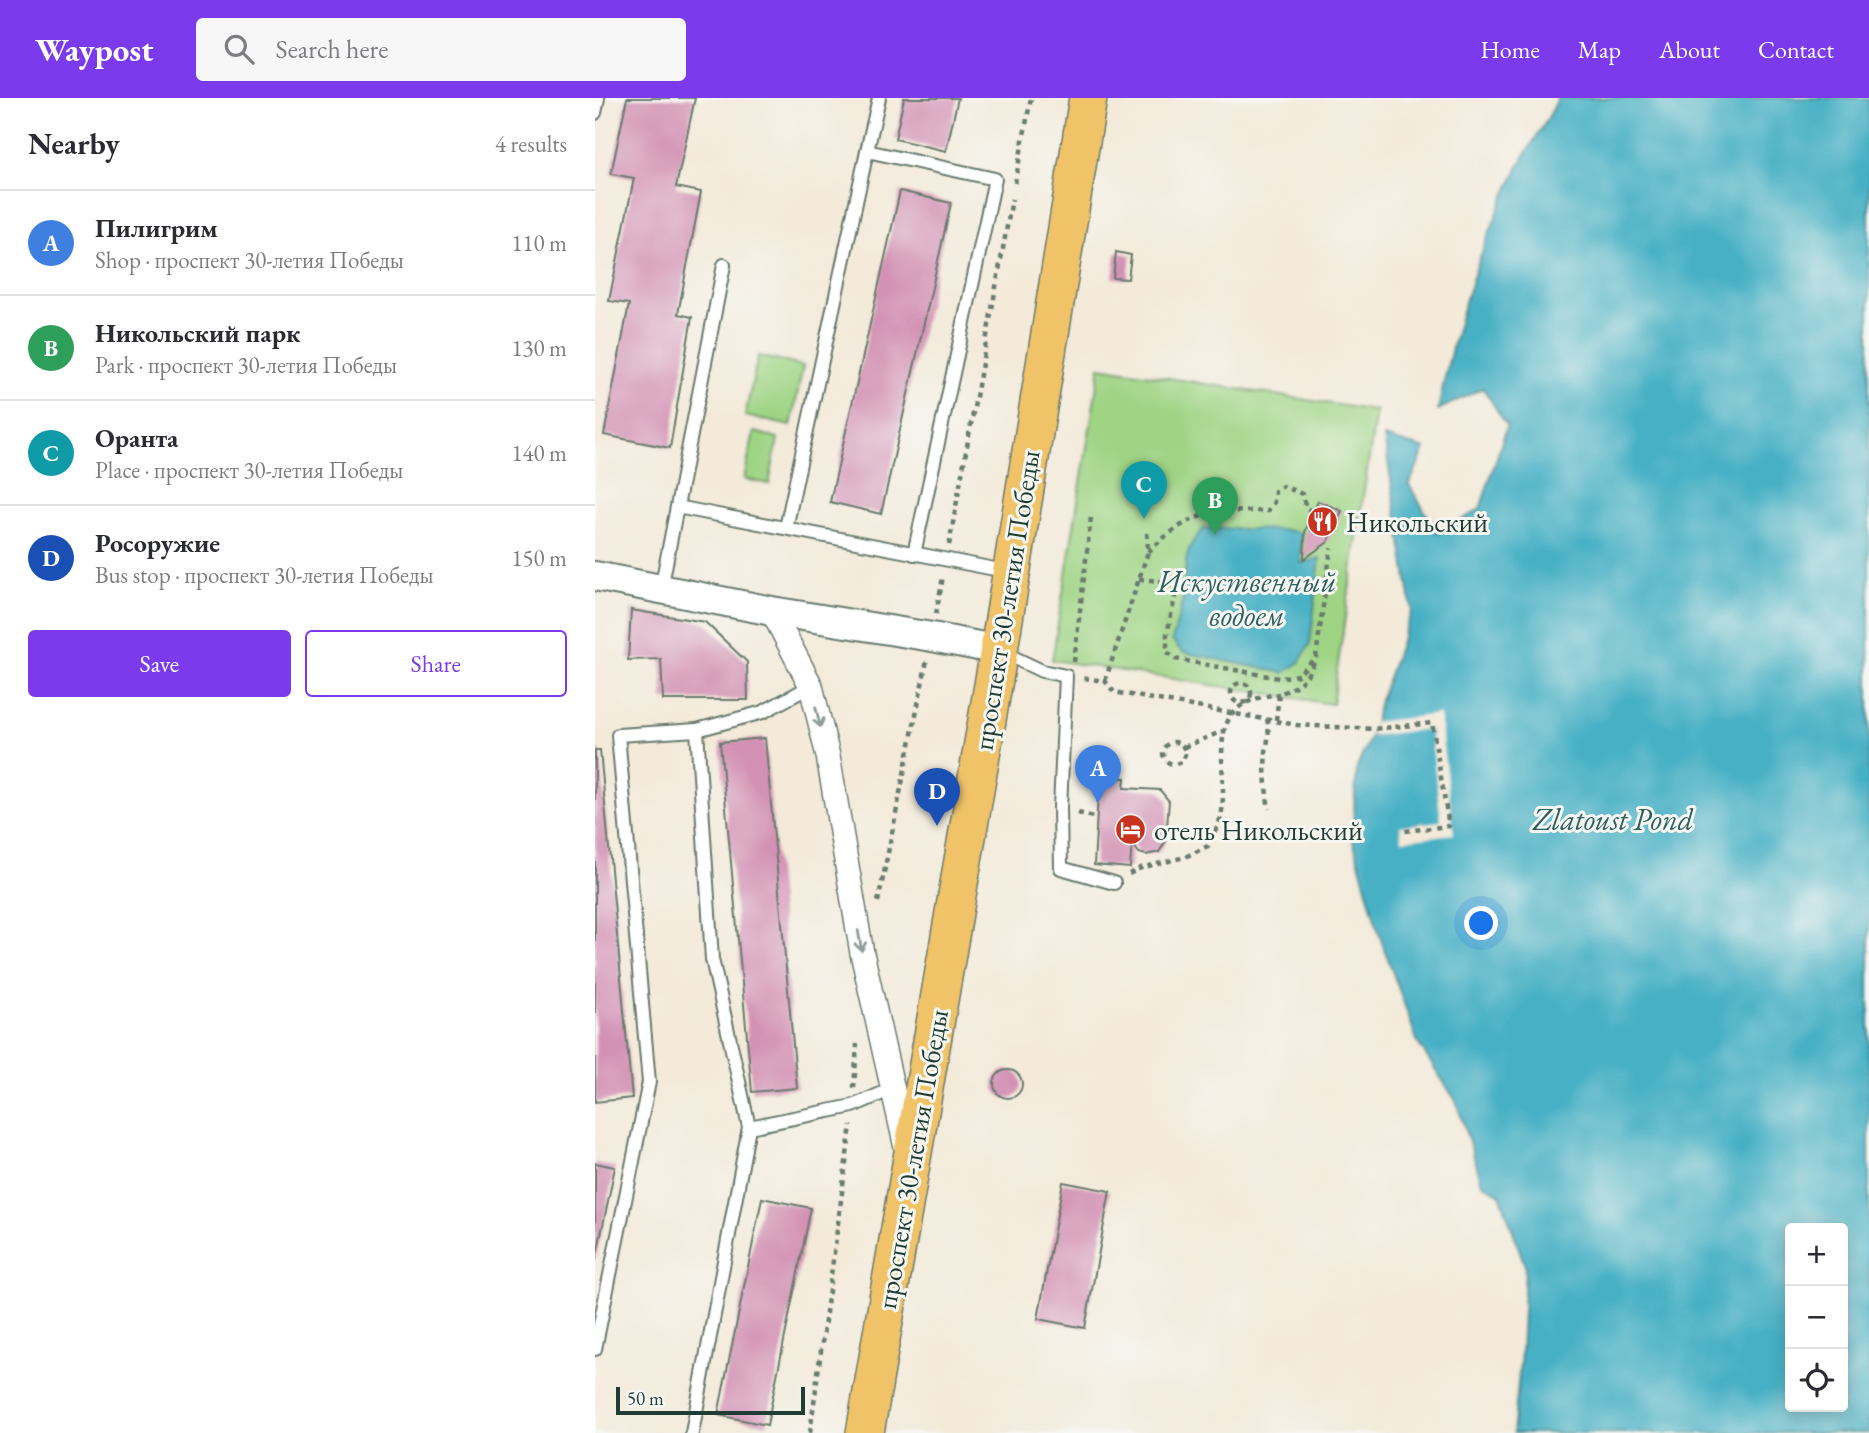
<!DOCTYPE html>
<html lang="en">
<head>
<meta charset="utf-8">
<style>
  :root { --surface:#fff; --page:#f7f7f7; --text:#2b2b33; --muted:#7c7c81; --line:#e1e1e2; --accent:#7c3aed }
  body { margin:0; font-family:"EB Garamond",serif; background:var(--page); color:var(--text) }
  .controls { position:absolute; right:21px; bottom:21px; display:grid; overflow:hidden; border-radius:7px; box-shadow:0 4px 18px #0003 }
  .controls button { width:63px; height:63px; display:grid; place-items:center; padding:0; border:0; border-bottom:2px solid var(--line); background:var(--surface); color:var(--text); font:35px sans-serif }
  .scale { position:absolute; left:21px; bottom:18px; width:189px; box-sizing:border-box; padding-left:7px; border:4px solid #1f3d34; border-top:0; font-size:19px; line-height:24px; white-space:nowrap; color:#1f3d34; -webkit-text-stroke:5px #f6f6f2; paint-order:stroke }
  .you { position:absolute; left:887px; top:826px; width:24px; height:24px; margin:-18px; border:5px solid #fff; border-radius:50%; background:#1a73e8; box-shadow:0 0 0 10px #1a73e833 }
  .badge { display:grid; place-items:center; width:46px; height:46px; border-radius:50%; background:var(--accent); color:#fff; font-size:23px; font-weight:700 }
  .pin { position:absolute; translate:-50% -58px; filter:drop-shadow(0 2px 4px #0008) }
  .pin::after { content:''; position:absolute; top:37px; width:24px; height:21px; background:inherit; clip-path:polygon(0 0,100% 0,50% 100%) }
  .list { margin:0; padding:0; list-style:none }
  h2 { display:flex; justify-content:space-between; align-items:center; height:91px; margin:0; padding:0 28px; font-size:30px }
  h2 small { font-size:23px; font-weight:400; color:var(--muted) }
  .list li { display:grid; grid-template-columns:46px 1fr auto; gap:21px; align-items:center; box-sizing:border-box; height:105px; padding:0 28px; border-top:2px solid var(--line) }
  .list b { display:block; font-size:26px; white-space:nowrap }
  .list p { margin:0; font-size:23px; white-space:nowrap; color:var(--muted) }
  .list em { font-size:23px; font-style:normal; color:var(--muted) }
  .actions { display:flex; gap:14px; padding:21px 28px }
  .actions a { flex:1; padding:16px 0; border:2px solid var(--accent); border-radius:7px; text-align:center; font-size:24px; color:var(--accent) }
  .actions .main { background:var(--accent); color:#fff }
  .icon { flex:none; width:38px; height:38px; fill:none; stroke:currentColor; stroke-width:2; stroke-linecap:round; stroke-linejoin:round }
  .map { position:relative; flex:none; width:1274px; height:1335px; overflow:hidden }
  header { display:flex; align-items:center; gap:42px; box-sizing:border-box; height:98px; padding:0 35px; background:var(--accent); color:#fff }
  header strong { font-size:33px }
  nav { display:flex; gap:38px; margin-inline-start:auto; font-size:24px }
  .search { width:490px; height:63px; background:var(--page); display:flex; align-items:center; gap:18px; box-sizing:border-box; padding:0 24px; border-radius:7px; color:var(--muted); font-size:26px }
  main { display:flex }
  aside { flex:1; background:var(--surface) }
  .map>svg:first-child { display:block }
  .green { fill:#9fd484; stroke:#5f885c; stroke-width:2 }
  .water { fill:#46b0c4; stroke:#32767c; stroke-width:2; fill-rule:evenodd }
  .pier { fill:#f3ead9 }
  .building { fill:#d392b4 }
  .lines { fill:none; stroke-linecap:round; stroke-linejoin:round }
  .service-casing { stroke:#697a6e; stroke-width:16 }
  .minor-casing { stroke:#697a6e; stroke-width:26 }
  .tertiary-casing { stroke:#697a6e; stroke-width:32 }
  .primary-casing { stroke:#697a6e; stroke-width:40 }
  .path { stroke:#697a6e; stroke-width:4.5; stroke-dasharray:5 5; stroke-linecap:butt }
  .service { stroke:#fff; stroke-width:12 }
  .minor { stroke:#fff; stroke-width:23 }
  .tertiary { stroke:#fff; stroke-width:28 }
  .primary { stroke:#f1c369; stroke-width:37 }
  .oneway { stroke:#8f9e9a }
  .labels { text-anchor:middle; stroke-width:6; stroke-linejoin:round; paint-order:stroke }
  .poi-label { font-size:28px; fill:#1f3d34; stroke:#f6f6f2; text-anchor:start }
  .street-label { font-size:28px; fill:#1f3d34; stroke:#f6f6f2 }
  .water-label { font-size:30px; font-style:italic; fill:#2b605f; stroke:#f6f6f2 }
</style>
</head>
<body>
<header>
<strong>Waypost</strong>
<div class="search"><svg class="icon" aria-label="search" viewBox="0 0 24 24"><circle cx="10" cy="10" r="6"/><path d="M15 15l6 6"/></svg>Search here</div>
<nav><a>Home</a><a>Map</a><a>About</a><a>Contact</a></nav>
</header>
<main>
<aside>
<h2>Nearby<small>4 results</small></h2>
<ul class="list">
<li><span class="badge" style="background:#3f7fe0">A</span><div><b>Пилигрим</b><p>Shop · проспект 30-летия Победы</p></div><em>110 m</em></li>
<li><span class="badge" style="background:#2e9e5b">B</span><div><b>Никольский парк</b><p>Park · проспект 30-летия Победы</p></div><em>130 m</em></li>
<li><span class="badge" style="background:#0f9aa8">C</span><div><b>Оранта</b><p>Place · проспект 30-летия Победы</p></div><em>140 m</em></li>
<li><span class="badge" style="background:#1a4fb4">D</span><div><b>Росоружие</b><p>Bus stop · проспект 30-летия Победы</p></div><em>150 m</em></li>
</ul>
<div class="actions"><a class="main">Save</a><a>Share</a></div>
</aside>
<div class="map">
<svg width="1274" height="1335" viewBox="0 0 1274 1335">
  <rect width="100%" height="100%" fill="#f6f6f2"/>
  <filter id="ink" filterUnits="userSpaceOnUse"><feTurbulence type="fractalNoise" baseFrequency=".0143" numOctaves="2"/><feDisplacementMap in="SourceGraphic" scale="14" xChannelSelector="R" yChannelSelector="G"/><feConvolveMatrix kernelMatrix="1 2 1 2 8 2 1 2 1" color-interpolation-filters="sRGB"/></filter>
  <filter id="wash" filterUnits="userSpaceOnUse"><feTurbulence type="fractalNoise" baseFrequency=".00686" numOctaves="4" result="noise"/><feDisplacementMap in="SourceGraphic" scale="28" xChannelSelector="R" yChannelSelector="G"/><feGaussianBlur stdDeviation="1.57" result="paint"/><feColorMatrix in="noise" values="0 0 0 0 0 0 0 0 0 0 0 0 0 0 0 0 0 1.4 0 .05"/><feComposite in="paint" operator="in"/></filter>
  <g filter="url(#wash)">
    <rect width="100%" height="100%" fill="#f3ead9"/>
    <g class="green">
      <polygon points="163,258 208,268 196,328 150,318"/>
      <polygon points="505,269 781,313 737,606 457,562"/>
      <polygon points="159,334 183,340 174,386 149,381"/>
    </g>
    <g class="water">
      <path d="M 963,0 L 1274,0 L 1274,1335 L 918,1335 L 926,1255 L 930,1168 L 905,1096 L 887,1085 L 861,1003 L 823,945 L 784,836 L 757,739 L 762,669 L 776,638 L 785,602 L 817,512 L 789,339 L 830,351 L 814,387 L 843,435 L 885,411 L 912,328 L 888,290 L 843,312 C 859,230 884,150 921,74 C 933,49 952,26 963,0 ZM 1195,1130 L 1248,1130 L 1248,1309 L 1195,1309 Z"/>
      <path d="M 609,430 L 691,432 L 707,435 L 706,465 L 725,460 L 715,546 L 704,565 L 689,575 L 587,554 L 577,542 C 581,528 586,513 588,498 C 592,469 586,453 609,430 Z"/>
    </g>
    <polygon class="pier" points="844,616 859,736 807,742 805,728 846,723 835,631 776,638 779,624"/>
    <g id="blocks">
      <g class="building">
        <polygon points="32,0 100,0 81,89 106,94 83,216 97,219 75,350 9,337 34,206 14,203 39,80 16,76"/>
        <polygon points="309,0 363,0 351,53 300,41"/>
        <polygon points="305,93 356,105 286,416 235,404"/>
        <polygon points="521,154 536,157 533,181 518,180"/>
        <polygon points="723,403 747,413 733,444 709,461 710,434"/>
        <polygon points="36,512 110,524 152,564 153,602 68,602 66,561 33,562"/>
        <polygon points="170,640 202,990 157,994 125,644"/>
        <polygon points="0,652 5,652 37,1000 0,1004"/>
        <polygon points="504,679 530,680 529,690 565,692 574,703 571,743 564,754 551,757 544,755 537,745 535,770 499,767"/>
        <circle cx="413" cy="986" r="14"/>
        <polygon points="0,1065 20,1069 1,1161 0,1161"/>
        <polygon points="468,1084 515,1093 490,1230 443,1221"/>
        <polygon points="167,1100 216,1110 172,1327 123,1317"/>
      </g>
    </g>
  </g>
  <g filter="url(#ink)">
    <use href="#blocks" fill-opacity="0" stroke="#697a6e" stroke-width="2"/>
    <g class="lines">
      <defs>
        <g id="service">
          <polyline points="0,15 3,0"/>
          <polyline points="272,53 284,0"/>
          <polyline points="82,409 415,474"/>
          <polyline points="191,430 272,53 400,81 319,456"/>
          <polyline points="66,491 129,167"/>
          <polyline points="407,554 447,573 471,578 465,710 466,770 519,785"/>
          <polyline points="154,1029 258,1008 297,991"/>
          <polyline points="0,1251 54,984 23,637 102,632"/>
          <polyline points="97,1335 154,1029 117,861 102,632 168,614 216,588"/>
        </g>
        <polyline id="minor" points="177,513 216,588 233,658 267,855 312,1054"/>
        <polyline id="tertiary" points="0,478 177,513 337,539 404,552"/>
        <polyline id="primary" points="270,1335 404,552 493,0"/>
      </defs>
      <use href="#service" class="service-casing"/>
      <use href="#minor" class="minor-casing"/>
      <use href="#tertiary" class="tertiary-casing"/>
      <use href="#primary" class="primary-casing"/>
      <g class="path">
        <polyline points="420,85 436,0"/>
        <polyline points="354,447 417,101"/>
        <path d="M 553,454 C 598,412 614,413 673,413 L 679,404 L 680,393 L 688,388 L 707,396 L 711,410 L 718,414"/>
        <polyline points="544,481 583,485 572,536 572,554 580,561 684,580 703,577 721,559"/>
        <polyline points="341,516 348,479"/>
        <polyline points="479,564 496,419"/>
        <polyline points="489,580 510,583 519,594 702,627 778,631 837,625 854,728 810,733"/>
        <polyline points="510,583 553,454 552,433"/>
        <circle cx="646" cy="595" r="10"/>
        <path d="M 672,621 C 675,634 673,641 671,654 C 669,672 671,693 674,711"/>
        <path d="M 681,622 L 684,596 C 706,587 713,581 721,559 L 736,450"/>
        <circle cx="579" cy="655" r="11"/>
        <polyline points="589,649 628,633"/>
        <polyline points="483,715 502,720"/>
        <path d="M 534,776 L 546,770 L 590,759 L 613,748 C 618,737 626,724 627,713 C 633,657 606,605 684,596"/>
        <polyline points="283,804 332,562"/>
        <polyline points="259,990 262,946"/>
        <polyline points="215,1335 256,1027"/>
      </g>
      <use href="#service" class="service"/>
      <use href="#minor" class="minor"/>
      <use href="#tertiary" class="tertiary"/>
      <use href="#primary" class="primary"/>
    </g>
    <defs><path id="oneway-shaft" d="M-6 0H5M1.5-3L5.5 0L1.5 3" fill="none" stroke-width="1.6" stroke-linecap="round" stroke-linejoin="round" transform="scale(1.75)"/></defs>
    <g class="oneway">
      <use href="#oneway-shaft" transform="translate(223 619) rotate(77)"/>
      <use href="#oneway-shaft" transform="translate(265 843) rotate(80)"/>
    </g>
  </g>
  <defs>
    <symbol id="restaurant-disc" viewBox="-11 -11 22 22"><circle r="9.5" fill="#c8321e" stroke="#f6f6f2"/><path d="M-5-6h1v4h1v-4h1v4h1v-4h1v5L-1.5 .5V6h-2V.5L-5-1ZM5-6V6H3V1.5H1.5Q1.5-4 5-6Z" fill="#fff"/></symbol>
    <symbol id="hotel-disc" viewBox="-11 -11 22 22"><circle r="9.5" fill="#c8321e" stroke="#f6f6f2"/><path d="M-6-4.5h1.5V1H6V5H4.5V3h-9V5H-6ZM-4 0a1.8 1.8 0 1 1 3.6 0ZM.5 0V-2.5h3Q6-2.5 6 0Z" fill="#fff"/></symbol>
  </defs>
  <g fill-rule="evenodd">
    <use href="#restaurant-disc" x="710" y="406" width="35" height="35"/>
    <use href="#hotel-disc" x="518" y="714" width="35" height="35"/>
  </g>
  <g class="labels">
    <g class="poi-label">
      <text x="751" y="434">Никольский</text>
      <text x="559" y="742">отель Никольский</text>
    </g>
    <g class="street-label">
      <text transform="translate(411 502) rotate(-81)" y="10">проспект 30-летия Победы</text>
      <text transform="translate(317 1061) rotate(-80)" y="10">проспект 30-летия Победы</text>
    </g>
    <g class="water-label">
      <text x="652" y="494">Искуственный<tspan x="652" dy="34">водоем</tspan></text>
      <text x="1018" y="732">Zlatoust Pond</text>
    </g>
  </g>
</svg>
<div class="controls">
<button>+</button>
<button>−</button>
<button><svg class="icon" aria-label="locate" viewBox="0 0 24 24"><circle cx="12" cy="12" r="6"/><path d="M12 2v4M12 18v4M2 12h4M18 12h4"/></svg></button>
</div>
<div class="scale">50 m</div>
<div class="you"></div>
<div class="pin badge" style="left:503px;top:705px;background:#3f7fe0">A</div>
<div class="pin badge" style="left:620px;top:437px;background:#2e9e5b">B</div>
<div class="pin badge" style="left:549px;top:421px;background:#0f9aa8">C</div>
<div class="pin badge" style="left:342px;top:728px;background:#1a4fb4">D</div>
</div>
</main>
</body>
</html>
